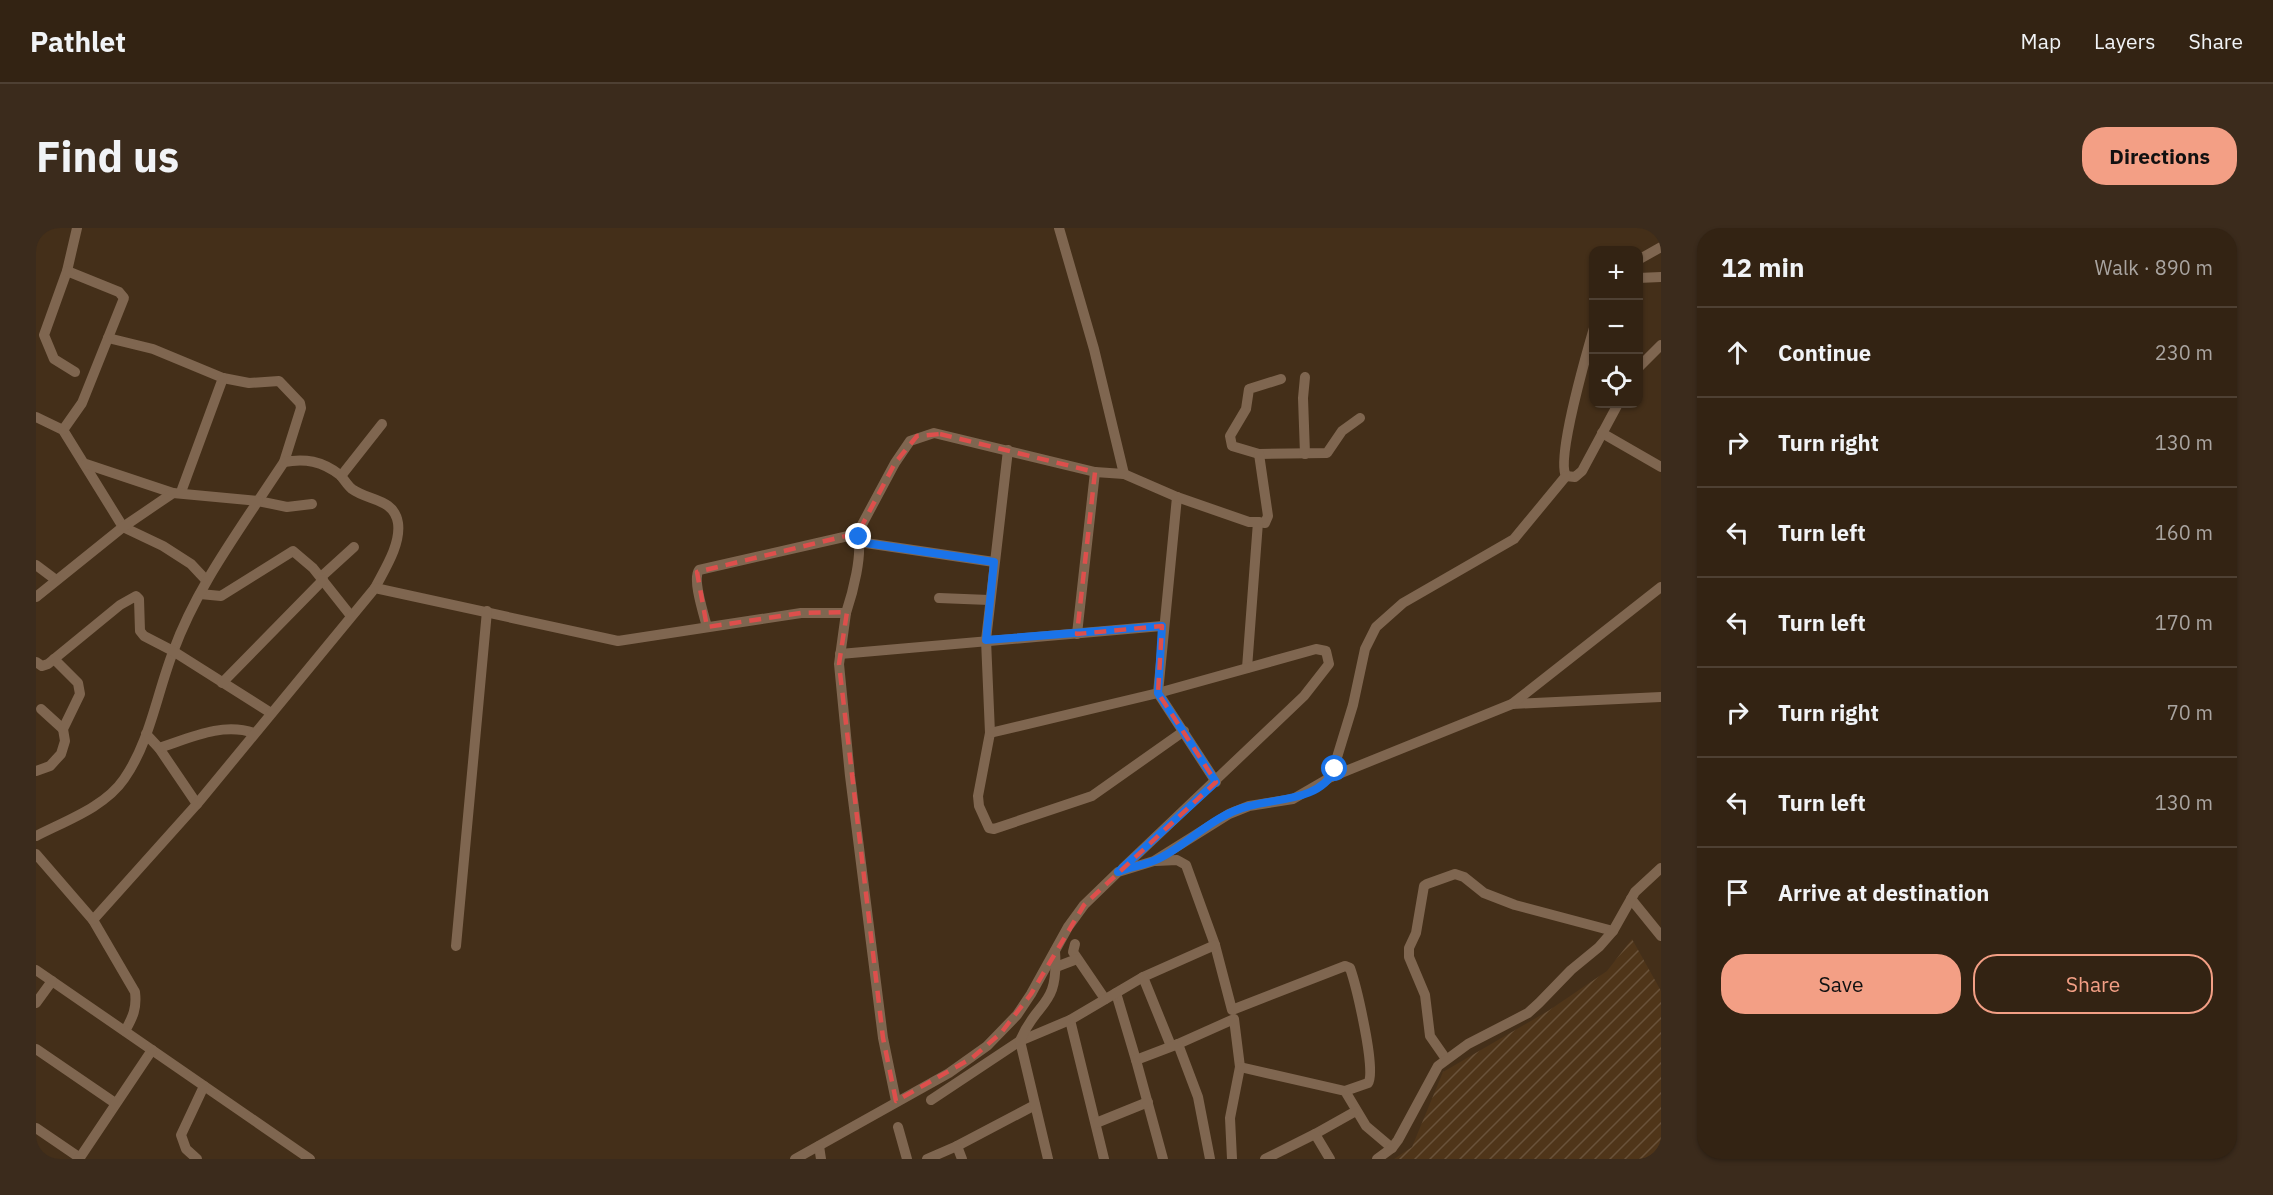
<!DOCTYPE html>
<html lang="en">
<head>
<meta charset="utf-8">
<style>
  :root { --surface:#332313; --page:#3b2b1c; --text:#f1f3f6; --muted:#a9a4a0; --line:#4e4033; --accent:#f39f85 }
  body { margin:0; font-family:"IBM Plex Sans",sans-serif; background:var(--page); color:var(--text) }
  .controls { position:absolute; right:18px; top:18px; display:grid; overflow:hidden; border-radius:12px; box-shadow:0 2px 4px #0004 }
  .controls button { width:54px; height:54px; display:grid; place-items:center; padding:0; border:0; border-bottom:2px solid var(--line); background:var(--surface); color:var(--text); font:30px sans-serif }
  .stop { position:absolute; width:18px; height:18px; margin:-14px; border:4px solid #1a73e8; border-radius:50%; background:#fff }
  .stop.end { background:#1a73e8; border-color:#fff; box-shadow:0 2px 6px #0008 }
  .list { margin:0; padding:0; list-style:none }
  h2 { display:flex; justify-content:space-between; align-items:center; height:78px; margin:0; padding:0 24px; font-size:26px }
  h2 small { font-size:20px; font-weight:400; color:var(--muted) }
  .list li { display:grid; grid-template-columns:39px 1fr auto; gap:18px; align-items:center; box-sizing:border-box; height:90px; padding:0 24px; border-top:2px solid var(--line) }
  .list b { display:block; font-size:22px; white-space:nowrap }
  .list em { font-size:20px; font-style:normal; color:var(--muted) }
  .actions { display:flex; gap:12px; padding:18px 24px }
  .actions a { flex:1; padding:14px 0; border:2px solid var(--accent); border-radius:24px; text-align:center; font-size:21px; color:var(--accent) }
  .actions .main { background:var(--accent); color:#111 }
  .icon { flex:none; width:33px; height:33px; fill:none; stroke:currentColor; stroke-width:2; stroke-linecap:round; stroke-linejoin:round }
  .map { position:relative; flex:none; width:1625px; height:931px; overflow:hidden; border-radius:24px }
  header { display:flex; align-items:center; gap:36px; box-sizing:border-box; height:84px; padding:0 30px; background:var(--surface); border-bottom:2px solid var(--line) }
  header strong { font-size:28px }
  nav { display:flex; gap:33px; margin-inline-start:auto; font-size:21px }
  .intro { display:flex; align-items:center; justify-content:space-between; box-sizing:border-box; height:144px; padding:0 36px }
  h1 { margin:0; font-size:42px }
  .button { padding:15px 27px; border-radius:24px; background:var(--accent); color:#111; font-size:21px; font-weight:700 }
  main { display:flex; gap:36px; padding:0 36px }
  aside { flex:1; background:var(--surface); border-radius:24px; box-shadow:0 2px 4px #0004 }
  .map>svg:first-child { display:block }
  .industrial { fill:url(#industrial-furrows) }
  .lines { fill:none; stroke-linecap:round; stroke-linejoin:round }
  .minor { stroke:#7f6650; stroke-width:10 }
  .route { stroke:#1a73e8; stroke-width:8 }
  .marked { fill:none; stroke:#dd4f4c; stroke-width:4.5; stroke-dasharray:12 8; stroke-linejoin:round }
</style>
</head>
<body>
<header>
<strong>Pathlet</strong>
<nav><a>Map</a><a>Layers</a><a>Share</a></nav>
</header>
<div class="intro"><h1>Find us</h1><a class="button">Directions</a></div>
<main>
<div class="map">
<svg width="1625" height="931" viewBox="0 0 1625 931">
  <defs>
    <pattern id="industrial-furrows" width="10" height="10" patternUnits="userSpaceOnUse" patternTransform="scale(1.5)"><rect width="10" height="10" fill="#4f3519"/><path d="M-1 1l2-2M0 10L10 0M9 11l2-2" fill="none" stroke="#69523a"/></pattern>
  </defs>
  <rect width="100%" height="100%" fill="#442f19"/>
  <polygon class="industrial" points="1596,711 1625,763 1625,931 1358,931 1376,919 1407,844 1512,783 1571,743"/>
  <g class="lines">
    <g class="minor">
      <polyline points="1023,0 1058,121 1088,246"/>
      <polyline points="1602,32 1625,19"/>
      <polyline points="1602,50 1625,49"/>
      <polyline points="72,110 117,121 187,150 213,155 243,153 264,175 265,180 248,234 222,273 251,279 276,276"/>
      <polyline points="1602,140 1625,117"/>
      <polyline points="39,144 18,131 8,107 31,43 41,0"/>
      <polyline points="1245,151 1213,161 1210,181 1194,208 1196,218 1223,226 1291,225 1306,203 1324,190"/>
      <polyline points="0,189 27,202 87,299 127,318 155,336 170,352"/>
      <polyline points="27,202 46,175 88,70 83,64 31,43"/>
      <polyline points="1566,205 1625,239"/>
      <polyline points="972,222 950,412 954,505 942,568 943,578 953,600 958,601 1056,568 1148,503"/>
      <polyline points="1269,226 1267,170 1269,149"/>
      <path d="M 248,234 C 269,230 286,233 304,247 C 308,251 311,257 316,261 C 332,273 358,270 362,295 C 365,317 348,342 339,360"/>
      <polyline points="50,236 137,265"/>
      <polyline points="305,248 346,196"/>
      <path d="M 1530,248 C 1520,231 1551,124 1558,100"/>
      <polyline points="1530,248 1539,249 1546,243 1582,176"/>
      <polyline points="145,264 187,150"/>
      <polyline points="1141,269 1122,465 1180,554"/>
      <polyline points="1222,294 1229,295 1232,288 1223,226"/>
      <polyline points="823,314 958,334"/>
      <polyline points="0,337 20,352"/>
      <polyline points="285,349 318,319"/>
      <polyline points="164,366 185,368 257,323 277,340 315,388"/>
      <path d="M 0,369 L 87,299 L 137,265 L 222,273 C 190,321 157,369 137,424 C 121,465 114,514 88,551 C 69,579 29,593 0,608"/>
      <polyline points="903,370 953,372"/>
      <path d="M 810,385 C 816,367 828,324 821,306 L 859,235 L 874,213 L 898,205 L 1059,244 L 1088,246 L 1141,269 L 1213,294 L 1222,294 L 1211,440"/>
      <path d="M 671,399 C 668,387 656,351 663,342 L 821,306"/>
      <polyline points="1041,406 1059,244"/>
      <polyline points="804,426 1126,398"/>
      <polyline points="0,434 6,438 12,436 84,377 100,368 103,371 104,403 108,408 137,423 235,485"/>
      <polyline points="186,455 287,352"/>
      <polyline points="1476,476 1625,469"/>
      <polyline points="5,481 27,501"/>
      <polyline points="954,505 1122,465 1280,421 1290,423 1293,436 1268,468 1087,640"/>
      <polyline points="110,506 123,520 161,576"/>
      <path d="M 123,520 C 154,510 186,494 218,505"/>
      <polyline points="0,543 14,538 25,526 29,513 27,501 44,466 42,455 18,431"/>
      <polyline points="1295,549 1476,476 1625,359"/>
      <path d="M 0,626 L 57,692 L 99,764 C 101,780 97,789 89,803"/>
      <path d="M 1120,633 L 1141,632 L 1150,637 L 1179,717 L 1196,782 L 1309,738 L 1314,740 C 1320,757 1341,844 1332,855 L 1309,863"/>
      <polyline points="1595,671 1625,708"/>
      <polyline points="57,692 161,576 339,360 582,413 765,385 810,385 803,436 814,548 847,810 860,873"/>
      <polyline points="1039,716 1037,724 1069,771"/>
      <polyline points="420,718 451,383"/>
      <polyline points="1020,739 1041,731"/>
      <polyline points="0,742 274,931"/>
      <polyline points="1107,749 1179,717"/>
      <polyline points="1080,765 1100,832"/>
      <polyline points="0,775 16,753"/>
      <polyline points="1034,792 1068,931"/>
      <polyline points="1142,816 1198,791 1204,839 1194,890 1196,931"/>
      <polyline points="0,821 79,875"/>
      <polyline points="1410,831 1394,808 1389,767 1373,729 1373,720 1380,705 1388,658 1391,656 1419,646 1428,649 1448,665 1479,677 1577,703"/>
      <polyline points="1204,839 1309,863 1330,898 1356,920"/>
      <polyline points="895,872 984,813 1034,792 1107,749 1135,818"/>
      <polyline points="1060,895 1112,874"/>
      <polyline points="862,899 871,931"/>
      <polyline points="0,900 44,930"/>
      <polyline points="1279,906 1320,883"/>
      <polyline points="783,918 785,931"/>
      <polyline points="921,918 926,931"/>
      <polyline points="43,931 116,822"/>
      <polyline points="161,931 150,921 145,907 168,858"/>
      <polyline points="759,931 913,845 951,818 981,787 995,766 1032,699 1048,677 1082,644 1118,633 1193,586 1213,578 1257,571 1295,549 1317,477 1329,421 1340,399 1367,375 1478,311 1530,248"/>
      <polyline points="891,931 921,918 999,877"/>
      <path d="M 1012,931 L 984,813 C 1001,771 1023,781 1019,723"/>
      <polyline points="1127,931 1100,832 1142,816 1162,869 1174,931"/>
      <polyline points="1229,931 1279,906 1294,931"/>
      <polyline points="1341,931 1356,920 1362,912 1402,838 1432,816 1492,785 1503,775 1535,742 1563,719 1577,703 1599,664 1625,640"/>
    </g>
  </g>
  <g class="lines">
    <path class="route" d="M 823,309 L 823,314 L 958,334 L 950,412 L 1126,398 L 1122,465 L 1180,554 L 1082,644 C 1096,638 1112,637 1126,629 C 1155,613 1180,586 1213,578 C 1242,570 1284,573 1299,541"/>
  </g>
  <path class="marked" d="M 904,206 L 1059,244 L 1041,406 L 1126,398 L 1122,465 L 1180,554 L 1048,677 L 995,766 L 965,805 L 936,830 L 860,873 L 847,810 L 803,436 L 811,384 L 765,385 L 671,399 L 661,344 L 822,305 L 859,235 L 881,208 Z"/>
</svg>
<div class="controls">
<button>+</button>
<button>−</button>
<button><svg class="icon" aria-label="locate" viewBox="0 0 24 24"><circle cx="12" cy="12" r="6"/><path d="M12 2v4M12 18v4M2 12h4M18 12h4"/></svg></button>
</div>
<div class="stop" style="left:1299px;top:541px"></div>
<div class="stop end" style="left:823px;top:309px"></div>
</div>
<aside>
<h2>12 min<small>Walk · 890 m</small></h2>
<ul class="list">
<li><svg class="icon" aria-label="ahead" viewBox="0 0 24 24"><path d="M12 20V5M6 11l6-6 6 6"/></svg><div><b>Continue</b></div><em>230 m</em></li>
<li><svg class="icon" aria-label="right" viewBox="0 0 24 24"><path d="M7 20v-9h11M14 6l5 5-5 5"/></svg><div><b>Turn right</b></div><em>130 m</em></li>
<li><svg class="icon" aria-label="left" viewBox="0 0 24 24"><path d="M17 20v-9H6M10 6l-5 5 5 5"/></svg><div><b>Turn left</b></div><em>160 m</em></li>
<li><svg class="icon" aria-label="left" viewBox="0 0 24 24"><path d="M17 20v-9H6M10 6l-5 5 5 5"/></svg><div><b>Turn left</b></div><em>170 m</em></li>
<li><svg class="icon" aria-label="right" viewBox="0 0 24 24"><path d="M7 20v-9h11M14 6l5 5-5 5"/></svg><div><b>Turn right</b></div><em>70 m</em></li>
<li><svg class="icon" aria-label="left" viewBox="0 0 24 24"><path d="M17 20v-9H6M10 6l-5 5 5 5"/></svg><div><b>Turn left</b></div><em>130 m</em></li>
<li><svg class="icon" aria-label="arrive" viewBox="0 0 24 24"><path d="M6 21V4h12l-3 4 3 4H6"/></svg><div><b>Arrive at destination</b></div></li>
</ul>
<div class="actions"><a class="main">Save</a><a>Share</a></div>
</aside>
</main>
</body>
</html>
